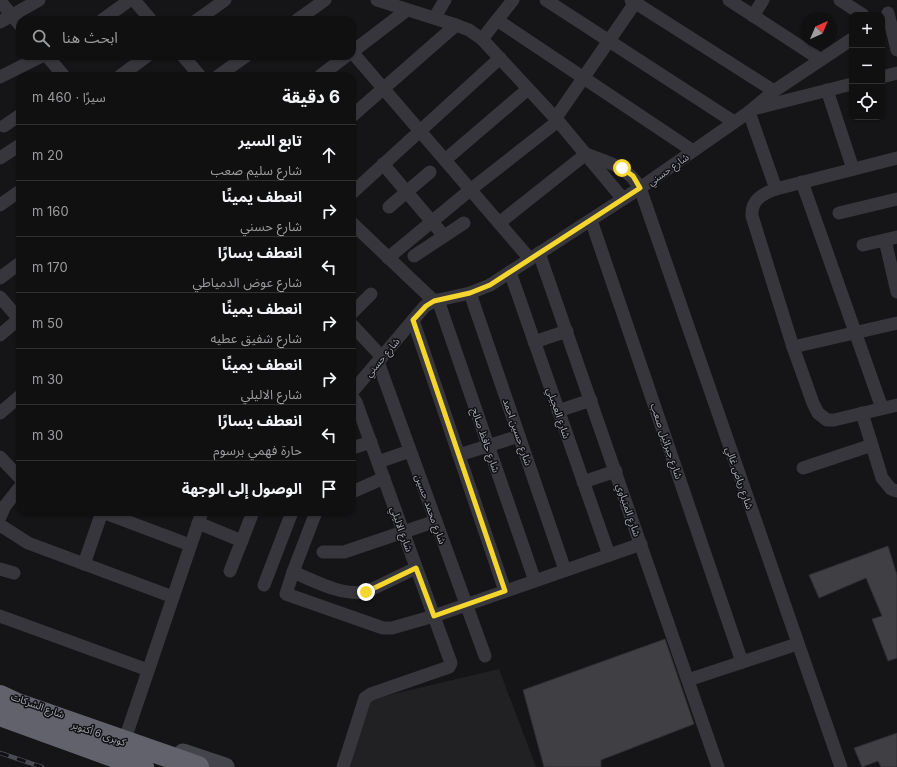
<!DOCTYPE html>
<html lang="ar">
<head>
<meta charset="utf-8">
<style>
  :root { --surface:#101011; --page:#1e1e1f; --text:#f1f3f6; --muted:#9c9d9f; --line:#303031 }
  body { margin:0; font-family:Inter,"Noto Sans Arabic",sans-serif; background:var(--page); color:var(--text); direction:rtl }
  .controls { position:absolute; right:12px; top:12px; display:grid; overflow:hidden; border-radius:8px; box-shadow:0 1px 3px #0004 }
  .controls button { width:36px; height:36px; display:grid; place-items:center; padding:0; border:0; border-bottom:1px solid var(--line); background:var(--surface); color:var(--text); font:20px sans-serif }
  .compass { position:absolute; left:801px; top:12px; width:36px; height:36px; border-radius:50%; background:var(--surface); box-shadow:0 1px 3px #0004; rotate:44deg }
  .stop { position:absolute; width:12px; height:12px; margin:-9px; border:3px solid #f5d62e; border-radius:50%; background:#fff }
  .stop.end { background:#f5d62e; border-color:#fff; box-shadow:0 1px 4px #0008 }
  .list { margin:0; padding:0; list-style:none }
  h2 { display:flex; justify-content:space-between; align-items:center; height:52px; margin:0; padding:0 16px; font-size:17px }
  h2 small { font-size:13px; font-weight:400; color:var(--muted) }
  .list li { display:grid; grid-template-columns:26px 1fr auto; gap:12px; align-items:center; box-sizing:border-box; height:56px; padding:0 16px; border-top:1px solid var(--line) }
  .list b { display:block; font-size:15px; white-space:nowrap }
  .list p { margin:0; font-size:13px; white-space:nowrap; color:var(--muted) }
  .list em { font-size:13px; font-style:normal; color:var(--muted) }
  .icon { flex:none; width:22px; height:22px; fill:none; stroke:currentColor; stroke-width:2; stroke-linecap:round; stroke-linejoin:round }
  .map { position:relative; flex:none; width:897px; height:767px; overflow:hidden; direction:ltr }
  .search { position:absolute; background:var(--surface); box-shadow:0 1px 3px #0004; left:16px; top:16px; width:340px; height:44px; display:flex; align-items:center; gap:10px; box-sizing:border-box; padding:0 14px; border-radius:12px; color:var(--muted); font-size:15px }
  .panel { position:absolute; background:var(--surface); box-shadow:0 1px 3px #0004; left:16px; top:72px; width:340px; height:444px; border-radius:12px; direction:rtl }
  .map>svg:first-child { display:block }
  .built { fill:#212124 }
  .building { fill:#3f3f44; stroke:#2f2f33 }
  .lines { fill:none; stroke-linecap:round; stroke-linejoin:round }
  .minor { stroke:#36363c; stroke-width:13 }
  .secondary { stroke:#44444c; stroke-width:19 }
  .motorway { stroke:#62626d; stroke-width:22 }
  .rail-casing { stroke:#4b4b53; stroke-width:4.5 }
  .rail { stroke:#101012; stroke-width:3; stroke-dasharray:9; stroke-linecap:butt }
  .route { stroke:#f5d62e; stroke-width:5 }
  .labels { text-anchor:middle; stroke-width:3; stroke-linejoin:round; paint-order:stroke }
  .street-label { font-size:10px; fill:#a6a8b7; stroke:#101012 }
</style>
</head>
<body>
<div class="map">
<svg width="897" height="767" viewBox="0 0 897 767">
  <rect width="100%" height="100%" fill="#151517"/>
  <polygon class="built" points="499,669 536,767 350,767 368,700"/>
  <g class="building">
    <polygon points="888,546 897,575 897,658 888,661 872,619 882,616 866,578 819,598 809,575"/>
    <polygon points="665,639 694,724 601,760 601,767 544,767 523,690"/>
    <polygon points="897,733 897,767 881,767 878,761 862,767 854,748"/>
  </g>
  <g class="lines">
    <g class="minor">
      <polyline points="134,0 151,20"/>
      <polyline points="377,0 456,25 469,30 482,39 558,121 623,199"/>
      <polyline points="546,0 734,122"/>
      <polyline points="631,0 774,91"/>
      <polyline points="729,0 821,60"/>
      <polyline points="840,0 863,15"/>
      <polyline points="0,1 20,25"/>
      <polyline points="888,13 897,50"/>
      <polyline points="753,16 763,0"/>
      <polyline points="435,17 445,0"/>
      <polyline points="102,20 130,0"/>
      <polyline points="197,20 225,0"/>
      <polyline points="297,20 325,0"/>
      <polyline points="497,20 693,151"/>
      <polyline points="0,22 39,0"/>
      <polyline points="482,39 513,0"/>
      <polyline points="352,52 530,259"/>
      <polyline points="352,52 407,10"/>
      <polyline points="47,56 64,76"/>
      <polyline points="183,56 200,76"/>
      <polyline points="120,76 147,56"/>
      <polyline points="218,76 246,56"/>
      <polyline points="320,76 346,56"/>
      <polyline points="0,77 42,56"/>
      <polyline points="882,77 897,73"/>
      <polyline points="827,90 853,169"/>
      <polyline points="757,108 852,84"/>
      <polyline points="749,112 776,189 897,158"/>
      <polyline points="352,116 456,25"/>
      <polyline points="555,119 637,0"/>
      <polyline points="4,126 20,115"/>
      <polyline points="0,158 20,145"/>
      <polyline points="445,160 528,89"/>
      <polyline points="383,164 444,236"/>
      <polyline points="802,182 882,408"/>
      <path d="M 776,189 C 762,194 751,200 752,216 L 793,347 L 813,403 L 818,413 L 827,420 L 834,420 L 897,405"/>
      <polyline points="352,193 500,58"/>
      <polyline points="0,205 20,191"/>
      <polyline points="389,207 430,172"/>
      <polyline points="839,213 897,199"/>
      <polyline points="591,220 742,662"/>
      <polyline points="352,223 434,301"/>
      <path d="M 499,223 L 586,154 C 609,163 627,166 640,188 L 841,767"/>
      <polyline points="885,240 897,292"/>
      <polyline points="863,245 897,237"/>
      <polyline points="539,253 718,767"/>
      <polyline points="414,256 464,223"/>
      <polyline points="388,258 470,190 558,121"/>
      <polyline points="510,272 609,555"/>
      <polyline points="0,278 20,263"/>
      <polyline points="470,293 565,570"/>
      <polyline points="0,297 20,320"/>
      <polyline points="438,300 535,581"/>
      <polyline points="352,313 371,294"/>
      <polyline points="413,320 505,591"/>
      <polyline points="352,325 382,357"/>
      <polyline points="0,335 20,318"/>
      <polyline points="534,342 567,331"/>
      <polyline points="793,347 897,323"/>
      <polyline points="378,362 485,656"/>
      <polyline points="352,392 425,306 434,301 470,293 490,285 640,188 749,112 774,91 852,39"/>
      <polyline points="558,411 591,400"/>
      <polyline points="0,413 20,396"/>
      <polyline points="862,413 882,478 891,489 897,491"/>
      <polyline points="352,448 371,442"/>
      <polyline points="459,455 519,436"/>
      <polyline points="0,457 20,478"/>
      <polyline points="378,462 410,451"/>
      <polyline points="803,468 872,445"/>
      <polyline points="583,482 616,471"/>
      <polyline points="352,492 384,478"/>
      <polyline points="102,512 190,545"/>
      <polyline points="316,512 293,572 286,594 383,628 392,628 434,616 641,544"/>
      <polyline points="0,517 5,506 20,487"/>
      <polyline points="198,523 242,541"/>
      <polyline points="0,525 28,543 173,597"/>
      <polyline points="323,552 344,552 436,521"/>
      <polyline points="84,564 102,512"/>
      <polyline points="0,569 14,573"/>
      <polyline points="230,571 253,512"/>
      <path d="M 293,572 C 315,581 341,596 366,592 L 416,568"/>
      <polyline points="264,585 292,512"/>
      <polyline points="0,616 148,670"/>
      <polyline points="688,680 797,644"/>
      <polyline points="127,733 202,512"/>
      <polyline points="343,767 365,698 371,694 449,667 451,663 356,402 352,397"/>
    </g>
    <polyline class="secondary" points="183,753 225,767"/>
    <g class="motorway">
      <polyline points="0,696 17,704 198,767"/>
      <polyline points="0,715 143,767"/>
    </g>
    <defs>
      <polyline id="rail" points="0,753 42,767"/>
    </defs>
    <use href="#rail" class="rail-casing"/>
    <use href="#rail" class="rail"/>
  </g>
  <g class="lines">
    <polyline class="route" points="366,592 416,568 434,616 505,591 413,320 426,306 434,301 470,293 490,285 640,188 633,176 622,168"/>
  </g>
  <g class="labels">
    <g class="street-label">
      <text transform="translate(668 169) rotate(-35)" y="4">شارع حسني</text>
      <text transform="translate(382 357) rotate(-50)" y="4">شارع حسني</text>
      <text transform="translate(559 413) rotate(71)" y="4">شارع العجيلي</text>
      <text transform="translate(518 432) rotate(71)" y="4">شارع حسين احمد</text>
      <text transform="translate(486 440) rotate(71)" y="4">شارع حافظ صالح</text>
      <text transform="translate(667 441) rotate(71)" y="4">شارع جبرائيل صعب</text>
      <text transform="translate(740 478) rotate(71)" y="4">شارع رياض غالي</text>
      <text transform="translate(431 509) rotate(70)" y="4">شارع محمد حسين</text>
      <text transform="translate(629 510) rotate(71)" y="4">شارع المنياوي</text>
      <text transform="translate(402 529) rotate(70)" y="4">شارع الاليلي</text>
      <text transform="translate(38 705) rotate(20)" y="4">شارع الشركات</text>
      <text transform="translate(99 733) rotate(19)" y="4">كوبرى 6 أكتوبر</text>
    </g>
  </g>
</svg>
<div class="controls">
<button>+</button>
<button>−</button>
<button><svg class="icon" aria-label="locate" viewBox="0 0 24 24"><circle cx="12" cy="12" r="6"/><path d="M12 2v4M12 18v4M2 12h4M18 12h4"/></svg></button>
</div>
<svg class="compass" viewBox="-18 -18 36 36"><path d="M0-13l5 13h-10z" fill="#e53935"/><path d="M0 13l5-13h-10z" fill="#9c9d9f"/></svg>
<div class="stop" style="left:622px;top:168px"></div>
<div class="stop end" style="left:366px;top:592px"></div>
<div class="search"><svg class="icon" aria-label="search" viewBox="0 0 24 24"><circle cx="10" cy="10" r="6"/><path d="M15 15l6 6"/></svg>ابحث هنا</div>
<section class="panel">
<h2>6 دقيقة<small>سيرًا · 460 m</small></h2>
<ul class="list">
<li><svg class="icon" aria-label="ahead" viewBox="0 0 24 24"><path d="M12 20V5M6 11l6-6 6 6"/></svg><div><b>تابع السير</b><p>شارع سليم صعب</p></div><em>20 m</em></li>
<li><svg class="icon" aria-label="right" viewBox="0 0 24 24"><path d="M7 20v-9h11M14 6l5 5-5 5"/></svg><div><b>انعطف يمينًا</b><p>شارع حسني</p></div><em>160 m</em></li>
<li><svg class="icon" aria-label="left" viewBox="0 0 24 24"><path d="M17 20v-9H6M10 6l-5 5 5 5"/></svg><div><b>انعطف يسارًا</b><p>شارع عوض الدمياطي</p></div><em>170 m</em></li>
<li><svg class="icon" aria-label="right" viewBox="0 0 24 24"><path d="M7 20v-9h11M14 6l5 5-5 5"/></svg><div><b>انعطف يمينًا</b><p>شارع شفيق عطيه</p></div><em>50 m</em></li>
<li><svg class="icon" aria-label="right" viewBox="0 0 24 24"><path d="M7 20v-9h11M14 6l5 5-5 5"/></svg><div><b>انعطف يمينًا</b><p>شارع الاليلي</p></div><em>30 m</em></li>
<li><svg class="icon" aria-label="left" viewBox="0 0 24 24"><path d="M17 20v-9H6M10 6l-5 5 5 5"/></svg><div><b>انعطف يسارًا</b><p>حارة فهمي برسوم</p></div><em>30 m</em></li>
<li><svg class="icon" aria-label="arrive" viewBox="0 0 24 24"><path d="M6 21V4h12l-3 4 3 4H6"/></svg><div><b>الوصول إلى الوجهة</b></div></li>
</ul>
</section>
</div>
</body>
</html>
